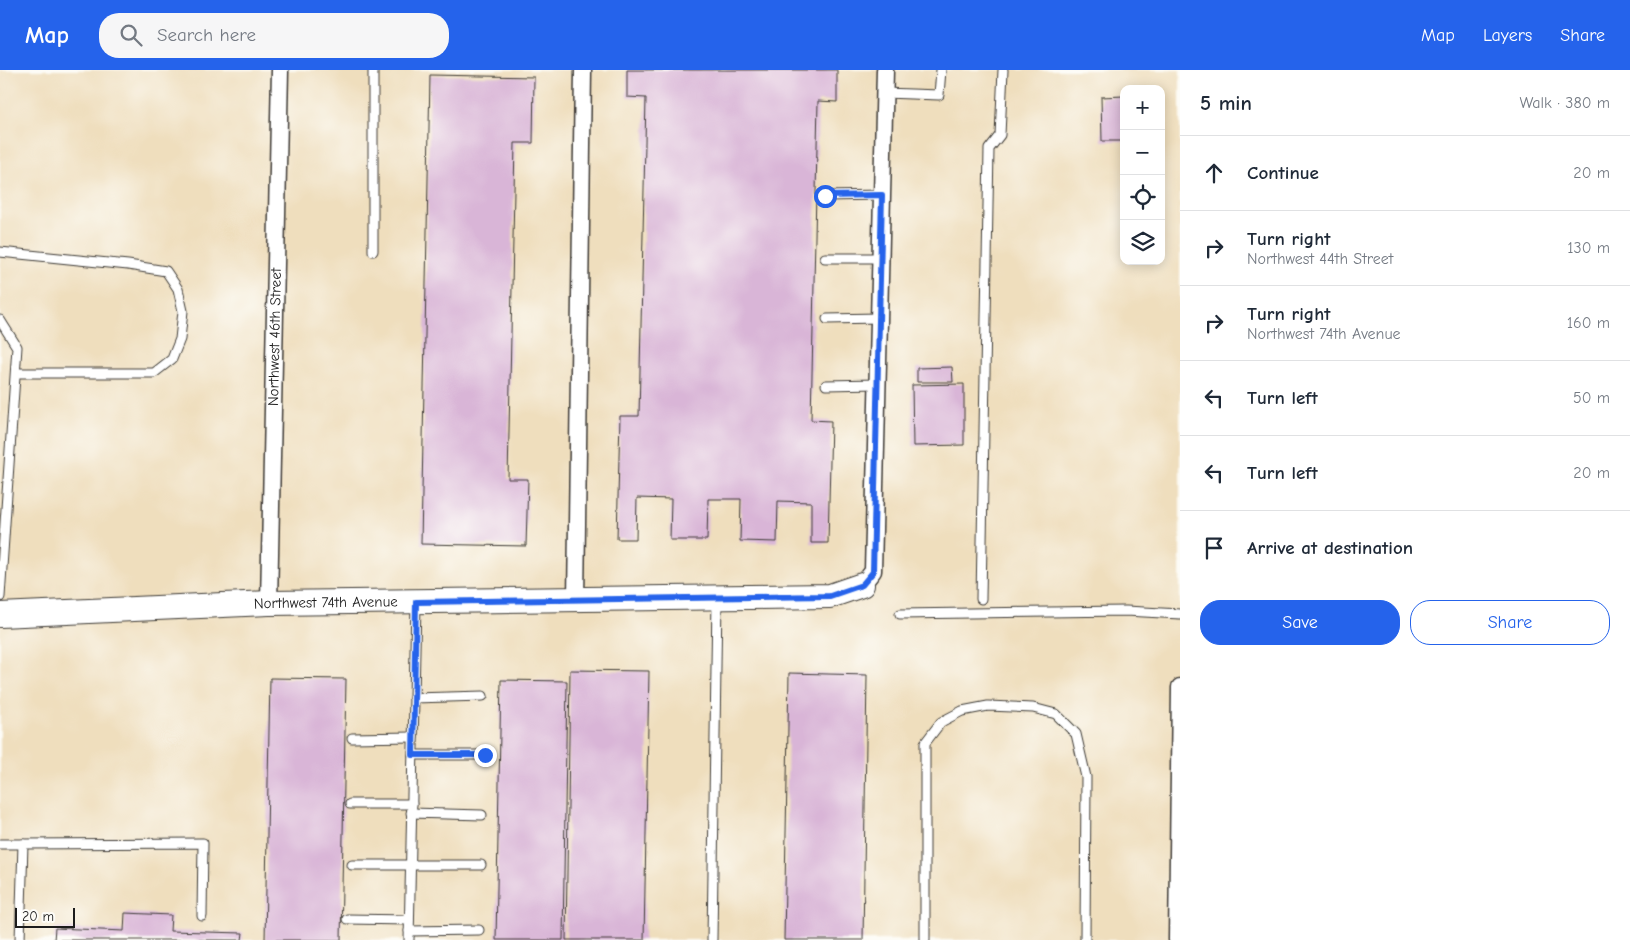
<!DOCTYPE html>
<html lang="en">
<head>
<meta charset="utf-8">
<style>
  :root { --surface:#fff; --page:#f6f6f7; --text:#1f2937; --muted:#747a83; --line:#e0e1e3; --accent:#2563eb }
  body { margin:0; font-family:"Comic Neue",sans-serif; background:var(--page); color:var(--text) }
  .controls { position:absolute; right:15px; top:15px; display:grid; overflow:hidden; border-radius:10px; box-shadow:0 2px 12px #0003 }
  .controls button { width:45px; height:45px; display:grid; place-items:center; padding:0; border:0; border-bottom:1px solid var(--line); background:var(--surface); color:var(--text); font:25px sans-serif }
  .scale { position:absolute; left:15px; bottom:12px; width:60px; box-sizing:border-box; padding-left:5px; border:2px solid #1c1c1c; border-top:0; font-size:14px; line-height:18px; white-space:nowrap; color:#1c1c1c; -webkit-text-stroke:4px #fdfcf7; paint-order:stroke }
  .stop { position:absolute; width:15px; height:15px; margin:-11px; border:4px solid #2563eb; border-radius:50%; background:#fff }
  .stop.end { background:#2563eb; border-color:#fff; box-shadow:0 1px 5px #0008 }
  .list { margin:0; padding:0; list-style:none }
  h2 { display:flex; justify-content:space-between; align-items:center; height:65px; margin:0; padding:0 20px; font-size:21px }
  h2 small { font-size:16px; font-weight:400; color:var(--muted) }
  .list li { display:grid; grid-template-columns:32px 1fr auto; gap:15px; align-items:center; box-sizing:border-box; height:75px; padding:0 20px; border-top:1px solid var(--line) }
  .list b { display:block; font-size:19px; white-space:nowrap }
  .list p { margin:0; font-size:16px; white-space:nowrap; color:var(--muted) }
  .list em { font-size:16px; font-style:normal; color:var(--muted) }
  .actions { display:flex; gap:10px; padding:15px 20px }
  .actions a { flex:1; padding:11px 0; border:1px solid var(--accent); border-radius:20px; text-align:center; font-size:18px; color:var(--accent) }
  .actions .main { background:var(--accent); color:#fff }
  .icon { flex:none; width:28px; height:28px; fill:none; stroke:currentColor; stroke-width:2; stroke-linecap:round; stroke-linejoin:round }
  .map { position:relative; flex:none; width:1180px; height:870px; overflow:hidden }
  header { display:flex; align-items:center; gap:30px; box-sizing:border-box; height:70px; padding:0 25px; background:var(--accent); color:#fff }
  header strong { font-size:24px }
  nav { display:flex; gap:28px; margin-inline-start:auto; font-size:18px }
  .search { width:350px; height:45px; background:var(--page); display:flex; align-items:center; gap:12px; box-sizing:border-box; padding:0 18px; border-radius:20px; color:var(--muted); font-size:19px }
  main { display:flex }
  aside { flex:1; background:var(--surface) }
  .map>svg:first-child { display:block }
  .building { fill:#d9b5d7 }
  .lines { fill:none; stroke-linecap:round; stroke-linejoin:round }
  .lane-casing { stroke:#3c3934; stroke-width:11 }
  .street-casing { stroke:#3c3934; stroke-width:19 }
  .secondary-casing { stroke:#3c3934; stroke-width:26 }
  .lane { stroke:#fff; stroke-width:9 }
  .street { stroke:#fff; stroke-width:16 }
  .secondary { stroke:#fff; stroke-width:24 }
  .route { stroke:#2563eb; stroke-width:6 }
  .labels { text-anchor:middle; stroke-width:4; stroke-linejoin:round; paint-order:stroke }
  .street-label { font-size:15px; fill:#1c1c1c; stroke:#fdfcf7 }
</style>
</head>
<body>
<header>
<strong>Map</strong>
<div class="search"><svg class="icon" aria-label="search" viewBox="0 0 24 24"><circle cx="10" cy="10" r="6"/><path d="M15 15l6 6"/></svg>Search here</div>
<nav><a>Map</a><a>Layers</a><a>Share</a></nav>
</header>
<main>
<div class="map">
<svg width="1180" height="870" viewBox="0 0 1180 870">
  <rect width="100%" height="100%" fill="#fdfcf7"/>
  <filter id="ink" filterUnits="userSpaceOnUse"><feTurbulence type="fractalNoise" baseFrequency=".02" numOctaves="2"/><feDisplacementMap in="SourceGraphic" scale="10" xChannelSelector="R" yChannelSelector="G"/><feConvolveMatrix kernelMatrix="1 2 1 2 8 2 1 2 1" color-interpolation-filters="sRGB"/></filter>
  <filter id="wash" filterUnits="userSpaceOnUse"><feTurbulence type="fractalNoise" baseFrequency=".0096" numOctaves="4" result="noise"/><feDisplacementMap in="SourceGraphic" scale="20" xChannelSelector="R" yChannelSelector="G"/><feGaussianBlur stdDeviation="1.12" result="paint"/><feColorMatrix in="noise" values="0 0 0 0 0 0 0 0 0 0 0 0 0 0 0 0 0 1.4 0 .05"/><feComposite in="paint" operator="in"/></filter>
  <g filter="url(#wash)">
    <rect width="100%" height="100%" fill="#efdebd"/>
    <g id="blocks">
      <g class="building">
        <polygon points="627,0 837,0 837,32 818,31 811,350 831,351 828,473 811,473 811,432 778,431 777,472 740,471 741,429 708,429 707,470 670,470 671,429 637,428 636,469 617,469 620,346 639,346 646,28 627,27"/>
        <polygon points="430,5 534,7 533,73 515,73 508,409 528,409 526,476 421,474"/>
        <polygon points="1124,26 1124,71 1102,71 1101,27"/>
        <polygon points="952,297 953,312 917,312 917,298"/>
        <polygon points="964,314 964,375 913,376 912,315"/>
        <polygon points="570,600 649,601 644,870 566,870"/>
        <polygon points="789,603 867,605 863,870 784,870"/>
        <polygon points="270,608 346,609 341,870 265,870"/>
        <polygon points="501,610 567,611 563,870 496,870"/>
        <polygon points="125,843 171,845 170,861 243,863 242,870 54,870 55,858 124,861"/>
      </g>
    </g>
  </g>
  <g filter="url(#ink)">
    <use href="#blocks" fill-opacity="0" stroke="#3c3934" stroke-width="1"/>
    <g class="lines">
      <defs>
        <g id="lane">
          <polyline points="884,23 939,25 941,0"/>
          <polyline points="825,126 882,125"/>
          <polyline points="373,181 373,0"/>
          <polyline points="0,182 128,195 166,201 178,219 183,241 180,269 172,289 154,303 16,303"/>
          <polyline points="825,188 880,188"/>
          <polyline points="827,249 879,248"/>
          <polyline points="0,250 17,277 0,527"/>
          <polyline points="826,315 877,314"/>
          <polyline points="981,529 989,79 1000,65 1003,0"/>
          <polyline points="900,544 1126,541 1180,544"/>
          <polyline points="414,628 483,626"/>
          <polyline points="352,668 413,667"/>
          <polyline points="413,685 485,685"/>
          <polyline points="350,734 412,734"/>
          <polyline points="411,743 482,745"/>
          <polyline points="0,774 23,774 20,870"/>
          <polyline points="23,774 203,773 202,846"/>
          <polyline points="352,795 481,795"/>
          <polyline points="347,849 409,850"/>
          <polyline points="409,861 479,860"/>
          <polyline points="409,870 416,532"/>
          <polyline points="712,870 717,528"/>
          <polyline points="925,870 925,673 941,652 962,641 988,636 1033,638 1056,644 1076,664 1086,707 1085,870"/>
        </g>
        <g id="street">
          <polyline points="862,515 873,501 885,0"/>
          <polyline points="576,530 583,0"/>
          <path id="s1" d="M 269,533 L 280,0"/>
          <polyline points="1177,870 1180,617"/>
        </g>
        <g id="secondary">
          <path id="s2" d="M 0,545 L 269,533 L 830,526 L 862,515"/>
        </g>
      </defs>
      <use href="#lane" class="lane-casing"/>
      <use href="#street" class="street-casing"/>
      <use href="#secondary" class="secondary-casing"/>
      <use href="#lane" class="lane"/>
      <use href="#street" class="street"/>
      <use href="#secondary" class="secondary"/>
    </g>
  </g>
  <g class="lines" filter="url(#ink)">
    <polyline class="route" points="485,685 413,685 416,532 830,526 862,515 873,502 882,125 825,126"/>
  </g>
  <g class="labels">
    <g class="street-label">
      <text dy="5" stroke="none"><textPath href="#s1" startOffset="266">Northwest 46th Street</textPath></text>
      <text dy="5" stroke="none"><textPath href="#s2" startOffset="326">Northwest 74th Avenue</textPath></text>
    </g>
  </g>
</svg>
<div class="controls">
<button>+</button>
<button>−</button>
<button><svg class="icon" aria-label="locate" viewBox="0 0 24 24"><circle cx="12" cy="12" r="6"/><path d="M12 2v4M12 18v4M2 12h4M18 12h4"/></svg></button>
<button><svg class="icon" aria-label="layers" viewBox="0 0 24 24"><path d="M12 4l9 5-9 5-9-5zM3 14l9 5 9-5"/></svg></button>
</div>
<div class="scale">20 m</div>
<div class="stop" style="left:825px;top:126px"></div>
<div class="stop end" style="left:485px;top:685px"></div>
</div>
<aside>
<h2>5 min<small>Walk · 380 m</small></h2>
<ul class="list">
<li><svg class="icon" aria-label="ahead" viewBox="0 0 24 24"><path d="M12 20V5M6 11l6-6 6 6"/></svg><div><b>Continue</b></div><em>20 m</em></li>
<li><svg class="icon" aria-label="right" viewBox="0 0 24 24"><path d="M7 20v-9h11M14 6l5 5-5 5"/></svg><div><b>Turn right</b><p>Northwest 44th Street</p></div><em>130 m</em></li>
<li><svg class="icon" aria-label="right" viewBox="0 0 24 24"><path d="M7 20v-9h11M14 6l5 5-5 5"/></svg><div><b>Turn right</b><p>Northwest 74th Avenue</p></div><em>160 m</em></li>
<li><svg class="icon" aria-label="left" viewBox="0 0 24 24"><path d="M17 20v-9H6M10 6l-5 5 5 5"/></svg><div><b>Turn left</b></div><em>50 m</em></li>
<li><svg class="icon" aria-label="left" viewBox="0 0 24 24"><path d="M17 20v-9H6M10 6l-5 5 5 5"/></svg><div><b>Turn left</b></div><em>20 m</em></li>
<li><svg class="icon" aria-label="arrive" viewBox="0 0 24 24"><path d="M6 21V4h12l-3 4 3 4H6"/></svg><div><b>Arrive at destination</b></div></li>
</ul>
<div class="actions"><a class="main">Save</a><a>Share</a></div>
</aside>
</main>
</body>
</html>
